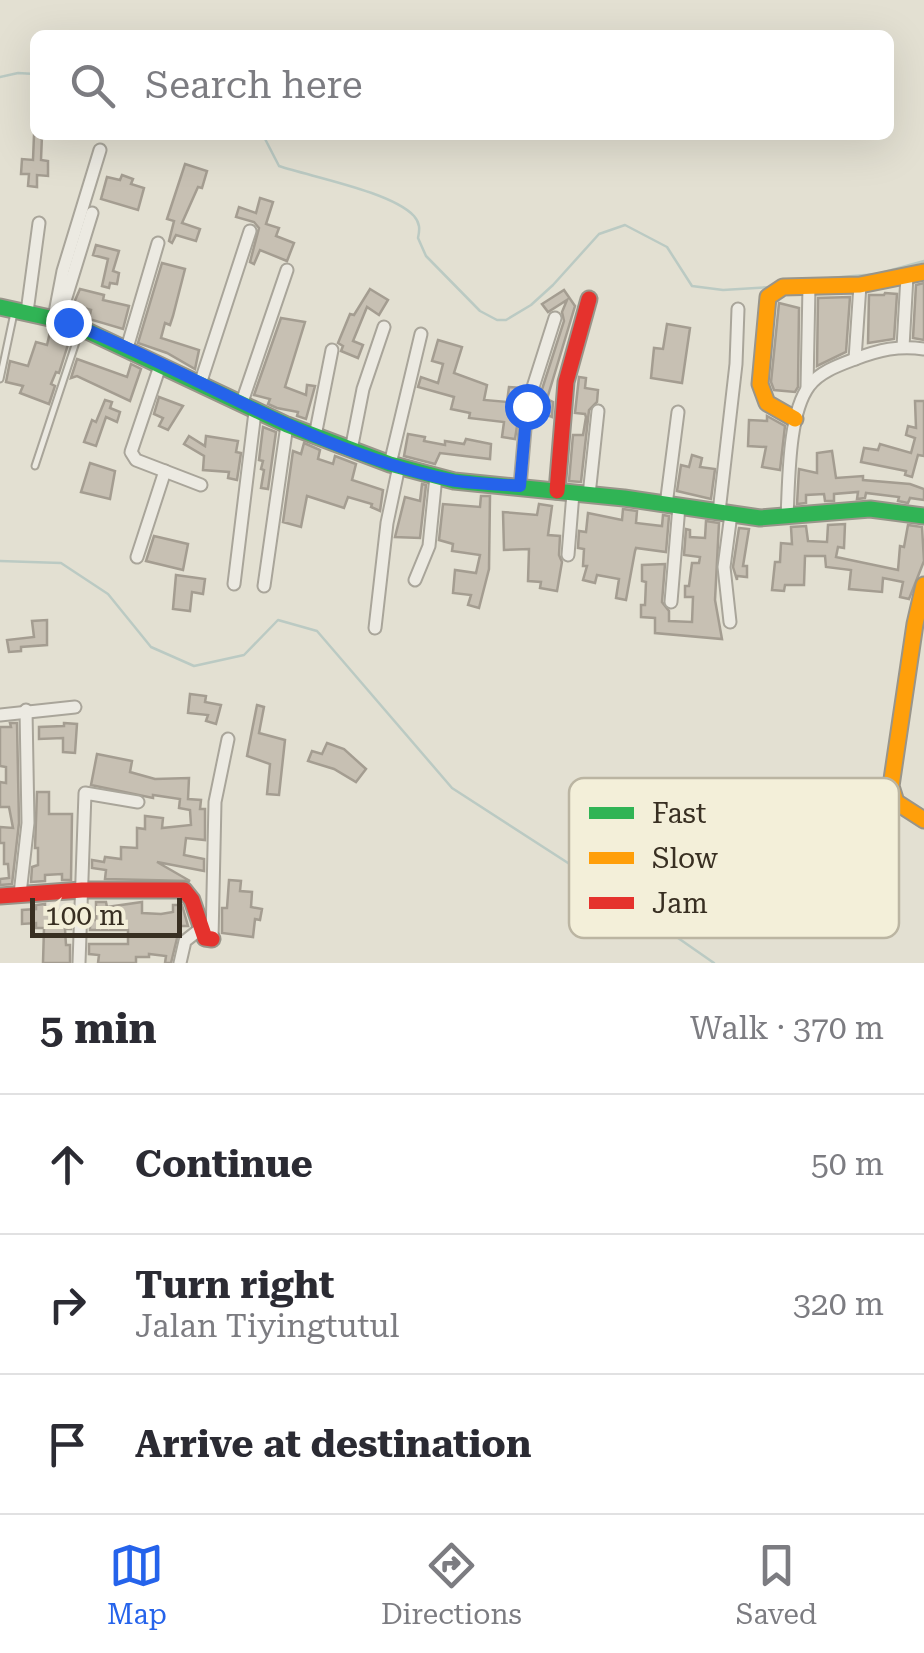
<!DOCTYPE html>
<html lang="en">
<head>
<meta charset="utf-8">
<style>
  :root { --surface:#fff; --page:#f7f7f7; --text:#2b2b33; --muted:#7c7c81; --line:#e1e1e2; --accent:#2563eb }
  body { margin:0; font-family:"Roboto Serif",serif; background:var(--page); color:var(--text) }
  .scale { position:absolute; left:30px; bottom:25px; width:152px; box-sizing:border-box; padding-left:10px; border:5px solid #382f22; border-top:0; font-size:28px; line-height:35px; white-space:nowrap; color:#382f22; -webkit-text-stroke:8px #f3efd9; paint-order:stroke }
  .stop { position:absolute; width:30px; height:30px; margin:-22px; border:8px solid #2563eb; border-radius:50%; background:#fff }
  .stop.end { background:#2563eb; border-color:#fff; box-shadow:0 2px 10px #0008 }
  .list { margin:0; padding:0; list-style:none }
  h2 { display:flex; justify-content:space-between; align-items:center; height:130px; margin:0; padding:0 40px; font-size:42px }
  h2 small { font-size:32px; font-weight:400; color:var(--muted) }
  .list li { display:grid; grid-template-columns:65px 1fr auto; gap:30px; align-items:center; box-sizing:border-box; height:140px; padding:0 40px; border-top:2px solid var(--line) }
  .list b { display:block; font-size:38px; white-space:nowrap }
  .list p { margin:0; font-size:32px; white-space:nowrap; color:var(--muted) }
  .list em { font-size:32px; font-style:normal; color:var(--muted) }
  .icon { flex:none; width:55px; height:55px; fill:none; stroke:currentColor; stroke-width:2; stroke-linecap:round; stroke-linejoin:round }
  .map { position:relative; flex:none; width:924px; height:963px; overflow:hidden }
  .search { position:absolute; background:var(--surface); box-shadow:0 10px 40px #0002; left:30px; right:30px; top:30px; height:110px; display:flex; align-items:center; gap:25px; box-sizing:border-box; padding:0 35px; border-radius:15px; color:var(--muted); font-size:38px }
  .sheet { height:550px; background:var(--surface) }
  nav { display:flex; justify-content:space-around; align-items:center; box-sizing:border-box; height:140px; border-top:2px solid var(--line); background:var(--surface); font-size:28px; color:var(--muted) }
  nav a { display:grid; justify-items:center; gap:5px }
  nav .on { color:var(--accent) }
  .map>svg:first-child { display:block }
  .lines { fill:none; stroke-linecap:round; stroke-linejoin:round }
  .stream { stroke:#bbcac3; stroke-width:2.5 }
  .building { fill:#c7c0b3; stroke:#a49d91; stroke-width:2.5 }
  .lane-casing { stroke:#a9a59a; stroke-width:9 }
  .street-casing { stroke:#a9a59a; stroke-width:15 }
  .fast-casing { stroke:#99958a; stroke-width:19 }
  .slow-casing { stroke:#99958a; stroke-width:19 }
  .jam-casing { stroke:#99958a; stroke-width:19 }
  .lane { stroke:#eceae2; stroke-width:5 }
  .street { stroke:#eceae2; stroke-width:11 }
  .fast { stroke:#30b455; stroke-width:15 }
  .slow { stroke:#ff9f0a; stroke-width:15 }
  .jam { stroke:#e5322d; stroke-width:15 }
  .route { stroke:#2563eb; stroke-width:12 }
  .key { fill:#f3efd9; stroke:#bbb5a2; stroke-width:2.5 }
  .key-label { font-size:28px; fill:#382f22 }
</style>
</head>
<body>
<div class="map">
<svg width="924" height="963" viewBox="0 0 924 963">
  <rect width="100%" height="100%" fill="#e3e0d2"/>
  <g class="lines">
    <g class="stream">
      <polyline points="0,77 18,73 35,74"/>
      <path d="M 263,135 L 279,166 C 312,177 392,192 414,216 C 420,223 420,229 418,238 L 426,256 L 480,311 L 497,320 L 506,320 L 531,305 L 553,285 L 599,234 L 625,225 L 667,247 L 692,286 L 723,290 L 771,287"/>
      <polyline points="829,278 877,274 924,261"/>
      <polyline points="0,561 61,563 108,594 151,647 194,666 244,655 278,620 317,631 452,788 599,883 714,963"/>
    </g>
  </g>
  <g class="building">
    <polygon points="34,135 42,135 41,160 48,161 48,176 37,175 37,187 28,186 29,174 21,174 22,159 33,160"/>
    <polygon points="185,164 207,171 202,188 198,187 182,223 200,229 196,241 176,235 172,243 169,241 174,221 167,219"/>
    <polygon points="122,175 133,179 131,184 144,188 138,210 101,199 107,177 120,180"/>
    <polygon points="260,198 273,202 266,224 279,228 276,236 294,243 287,261 260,250 254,264 250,262 259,228 254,222 236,217 239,207 256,213"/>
    <polygon points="96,245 119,251 113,271 119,273 117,284 110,283 109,288 102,286 108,259 93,255"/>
    <polygon points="162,263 185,269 173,316 170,325 165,323 161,338 199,350 195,369 167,353 138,343"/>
    <polygon points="924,283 924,340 913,338 916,285"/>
    <polygon points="80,289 104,295 103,300 129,306 123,329 89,319 91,310 73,305"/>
    <polygon points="370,289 388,300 379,315 367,307 353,341 363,345 358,358 341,351 343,346 338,343 350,314 354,315"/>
    <polygon points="564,290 575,306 547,399 553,402 552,417 536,411 536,408 564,321 562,312 567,300 548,312 542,304"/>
    <polygon points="885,293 897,294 894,339 868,343 869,295 884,295"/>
    <polygon points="850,297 846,352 817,366 818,298"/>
    <polygon points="779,303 799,308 798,387 795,392 774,390 771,382"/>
    <polygon points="281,318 305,322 285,387 306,395 307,385 315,386 306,419 297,416 298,412 277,408 268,404 270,399 254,395"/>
    <polygon points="667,324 690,328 682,383 651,378 654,348 663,349"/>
    <polygon points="50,332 70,338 59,373 56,372 51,384 55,386 49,404 20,393 23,386 6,382 10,361 28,366 36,342 47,345"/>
    <polygon points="438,340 462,347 454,373 487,385 484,400 507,402 509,387 523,388 515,439 502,437 504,422 469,418 470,413 451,409 454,397 418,387 421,377 438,383 443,364 432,361"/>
    <polygon points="77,359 127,377 131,364 141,369 130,401 77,376 71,378"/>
    <polygon points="579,377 586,378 585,388 598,390 597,402 589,410 581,482 569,481 573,435 583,435 586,417 585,414 575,413"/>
    <polygon points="159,397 183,406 168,430 159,426 163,418 154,414"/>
    <polygon points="105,400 112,402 110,408 120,412 117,422 106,417 96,446 84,442 92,420 96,422"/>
    <polygon points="915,401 924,401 924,456 918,455 912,477 905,475 906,471 861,462 864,448 878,450 880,444 911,453 915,438 906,435 908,426 916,428"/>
    <polygon points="767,416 785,426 780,470 762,467 766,447 748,446 749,420 767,421"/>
    <polygon points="263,427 276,432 268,489 261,488 264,470 261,469 263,461 259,460"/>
    <polygon points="408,434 425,437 424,441 445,445 445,441 464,444 466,439 491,444 490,459 440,453 435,464 404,456"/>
    <polygon points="189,436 205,446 206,436 238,441 236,452 241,453 237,480 228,478 229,472 203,470 204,456 184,444"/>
    <polygon points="304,443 320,450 318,459 333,464 335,456 356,464 352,480 383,490 380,511 371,507 372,504 348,497 344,508 307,496 301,527 283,522 293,451 301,454"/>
    <polygon points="832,451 836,478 863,476 863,480 910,484 924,489 924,500 910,498 908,503 898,501 899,497 866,493 865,498 857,499 858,492 834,494 834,501 825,501 824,494 806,495 806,503 797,504 799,469 817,473 817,453"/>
    <polygon points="692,455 702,458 700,467 715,469 711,499 677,491 681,465 689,467"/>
    <polygon points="90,463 115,471 110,499 81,492"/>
    <polygon points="422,484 426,485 420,538 395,537 405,497 420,501"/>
    <polygon points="481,496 490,496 489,569 479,608 468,605 471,595 453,593 455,570 476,573 480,555 452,551 453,544 439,540 443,504 480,507"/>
    <polygon points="539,504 552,506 548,535 560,536 559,555 562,562 557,591 540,588 541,582 528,581 529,549 504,550 503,512 537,515"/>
    <polygon points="623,509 637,511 636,523 662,526 663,515 669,516 666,552 636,548 635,551 626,600 616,598 619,579 597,575 595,583 583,580 587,566 583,566 584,549 578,548 579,531 586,532 588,513 622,520"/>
    <polygon points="706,521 719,523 715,600 722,639 655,633 655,618 641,617 641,605 645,605 646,582 642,581 642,565 665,564 662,602 669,611 669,621 692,622 693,597 685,597 685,586 689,586 692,563 699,563 700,557 684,555 686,529 690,530 690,537 705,538"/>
    <polygon points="845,524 844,548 838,547 836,557 898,570 900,546 904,547 908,525 922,527 924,561 909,599 900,597 903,582 883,578 882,592 849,589 851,570 826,567 825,556 805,556 804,585 785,585 784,591 772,590 775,562 780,562 781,543 792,544 791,527 806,526 808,541 827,542 828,525"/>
    <polygon points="739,528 749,529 743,566 747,566 747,577 737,576 737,580 733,567"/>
    <polygon points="154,536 188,544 183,570 146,561"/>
    <polygon points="176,575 205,579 203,594 192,592 190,611 173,609"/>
    <polygon points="47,620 47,645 21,647 21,651 9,652 7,640 34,637 32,621"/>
    <polygon points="190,694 206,696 205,702 221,705 216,724 206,721 208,715 188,713"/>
    <polygon points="257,705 264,707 259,733 285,740 279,795 267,794 270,764 247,756"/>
    <polygon points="10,723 17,723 19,823 12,884 0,885 0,879 9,878 8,864 4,864 4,843 0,843 0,827 13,828 9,807 0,807 0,782 6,783 6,767 0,766 0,727 11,727"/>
    <polygon points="64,723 77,724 75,753 63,752 63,738 39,739 39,727 64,726"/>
    <polygon points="327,743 344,749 366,769 356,782 334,769 308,761 312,751 322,754"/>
    <polygon points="97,754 132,761 130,772 155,779 189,778 188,799 201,800 200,809 205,809 205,840 186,838 184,855 204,859 204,871 157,862 190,881 105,879 106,870 92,868 92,860 104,862 105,857 121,859 121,847 137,848 137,828 145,829 145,816 163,818 162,828 191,825 190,810 179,808 180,799 153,795 153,798 91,785"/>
    <polygon points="37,792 49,792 49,814 72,814 71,880 62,880 62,874 45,875 45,881 31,882 32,867 38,865 38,848 35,848"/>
    <polygon points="229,880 241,881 240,891 252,892 251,907 262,909 260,920 255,919 253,937 222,933 222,908 227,908"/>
    <polygon points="96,902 106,902 107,907 142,902 142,913 161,914 173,912 173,905 182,905 188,926 180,926 171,963 165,963 166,956 149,954 149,957 136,957 136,963 98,963 99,955 89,954 89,944 128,944 128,930 90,930 90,920 96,920"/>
    <polygon points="45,904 45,910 69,910 71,929 65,929 66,945 70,945 70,963 43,963 44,928 36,928 36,923 22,924 22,910 36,909 36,905"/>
  </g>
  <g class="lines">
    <defs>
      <g id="lane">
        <polyline points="0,379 14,313"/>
        <polyline points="35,466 80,330"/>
      </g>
      <g id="street">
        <polyline points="64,304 92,213"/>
        <polyline points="27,312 39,223"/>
        <polyline points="54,318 63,271 100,150"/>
        <polyline points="903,347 907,276"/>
        <polyline points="127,348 158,243"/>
        <polyline points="855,359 860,285"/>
        <polyline points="160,366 131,452 136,460 201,485"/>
        <polyline points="200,384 250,231"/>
        <polyline points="807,387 809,286"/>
        <polyline points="241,405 287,270"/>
        <polyline points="315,436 332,350"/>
        <polyline points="351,450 363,389 384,327"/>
        <polyline points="390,464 421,334"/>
        <polyline points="520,486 527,406 555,318"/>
        <polyline points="589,495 598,411"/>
        <polyline points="666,505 678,412"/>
        <polyline points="719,512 736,364 738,309"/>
        <path d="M 787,516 C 789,481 788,414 809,386 C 819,372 839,365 855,359 C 879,350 899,345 924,349"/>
        <polyline points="568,555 573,493"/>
        <polyline points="137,557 165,471"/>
        <polyline points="415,580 429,546 436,476"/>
        <polyline points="234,584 255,412"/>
        <polyline points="264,586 287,425"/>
        <polyline points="671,602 679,506"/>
        <polyline points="730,622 724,567 731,514"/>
        <polyline points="375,628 387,523 399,466"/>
        <polyline points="0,715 75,707"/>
        <polyline points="20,894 28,823 26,710"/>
        <polyline points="212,939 215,802 228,739"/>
        <polyline points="79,963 85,793 138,802"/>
        <polyline points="180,963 185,941 199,930"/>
      </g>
      <polyline id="fast" points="0,307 68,322 287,425 390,464 454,481 624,498 760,518 870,509 924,516"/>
      <g id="slow">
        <polyline points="795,419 767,403 760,384 768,297 783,287 860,285 924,272"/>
        <polyline points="924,585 915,624 891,786 896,802 924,820"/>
      </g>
      <g id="jam">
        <polyline points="557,491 566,382 589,299"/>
        <polyline points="0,896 82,890 184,890 192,900 205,938 212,939"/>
      </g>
    </defs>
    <use href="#lane" class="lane-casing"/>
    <use href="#street" class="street-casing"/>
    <use href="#fast" class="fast-casing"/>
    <use href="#slow" class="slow-casing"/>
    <use href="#jam" class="jam-casing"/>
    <use href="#lane" class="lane"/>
    <use href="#street" class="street"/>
    <use href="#fast" class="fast"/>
    <use href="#slow" class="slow"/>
    <use href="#jam" class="jam"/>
  </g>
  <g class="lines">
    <path class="route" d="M 68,322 C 196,373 313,452 451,480 C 473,484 497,484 520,486 L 527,406"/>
  </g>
  <rect x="569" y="778" width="330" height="160" rx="15" class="key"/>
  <rect x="589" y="807" width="45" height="12" fill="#30b455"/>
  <rect x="589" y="852" width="45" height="12" fill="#ff9f0a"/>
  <rect x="589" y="897" width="45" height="12" fill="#e5322d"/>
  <g class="key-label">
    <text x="652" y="823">Fast</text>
    <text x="652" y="868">Slow</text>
    <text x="652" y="913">Jam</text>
  </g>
</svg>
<div class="scale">100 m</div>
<div class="stop" style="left:527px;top:406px"></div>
<div class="stop end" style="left:68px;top:322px"></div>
<div class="search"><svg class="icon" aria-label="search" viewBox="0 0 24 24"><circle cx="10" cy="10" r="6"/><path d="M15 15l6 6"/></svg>Search here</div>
</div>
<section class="sheet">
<h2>5 min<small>Walk · 370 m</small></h2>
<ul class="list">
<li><svg class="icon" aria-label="ahead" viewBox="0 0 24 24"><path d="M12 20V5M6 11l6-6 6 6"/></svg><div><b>Continue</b></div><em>50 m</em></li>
<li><svg class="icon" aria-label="right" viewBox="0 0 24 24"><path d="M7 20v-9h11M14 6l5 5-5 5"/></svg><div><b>Turn right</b><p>Jalan Tiyingtutul</p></div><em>320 m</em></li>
<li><svg class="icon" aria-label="arrive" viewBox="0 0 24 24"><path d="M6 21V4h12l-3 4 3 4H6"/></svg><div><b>Arrive at destination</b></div></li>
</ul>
</section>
<nav>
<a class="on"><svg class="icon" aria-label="map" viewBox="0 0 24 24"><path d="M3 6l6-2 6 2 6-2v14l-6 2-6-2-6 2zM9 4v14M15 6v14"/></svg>Map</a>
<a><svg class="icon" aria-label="directions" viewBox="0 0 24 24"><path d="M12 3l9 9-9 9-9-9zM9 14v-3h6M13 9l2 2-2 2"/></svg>Directions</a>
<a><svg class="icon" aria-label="saved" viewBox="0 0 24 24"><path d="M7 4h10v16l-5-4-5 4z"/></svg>Saved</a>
</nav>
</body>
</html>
